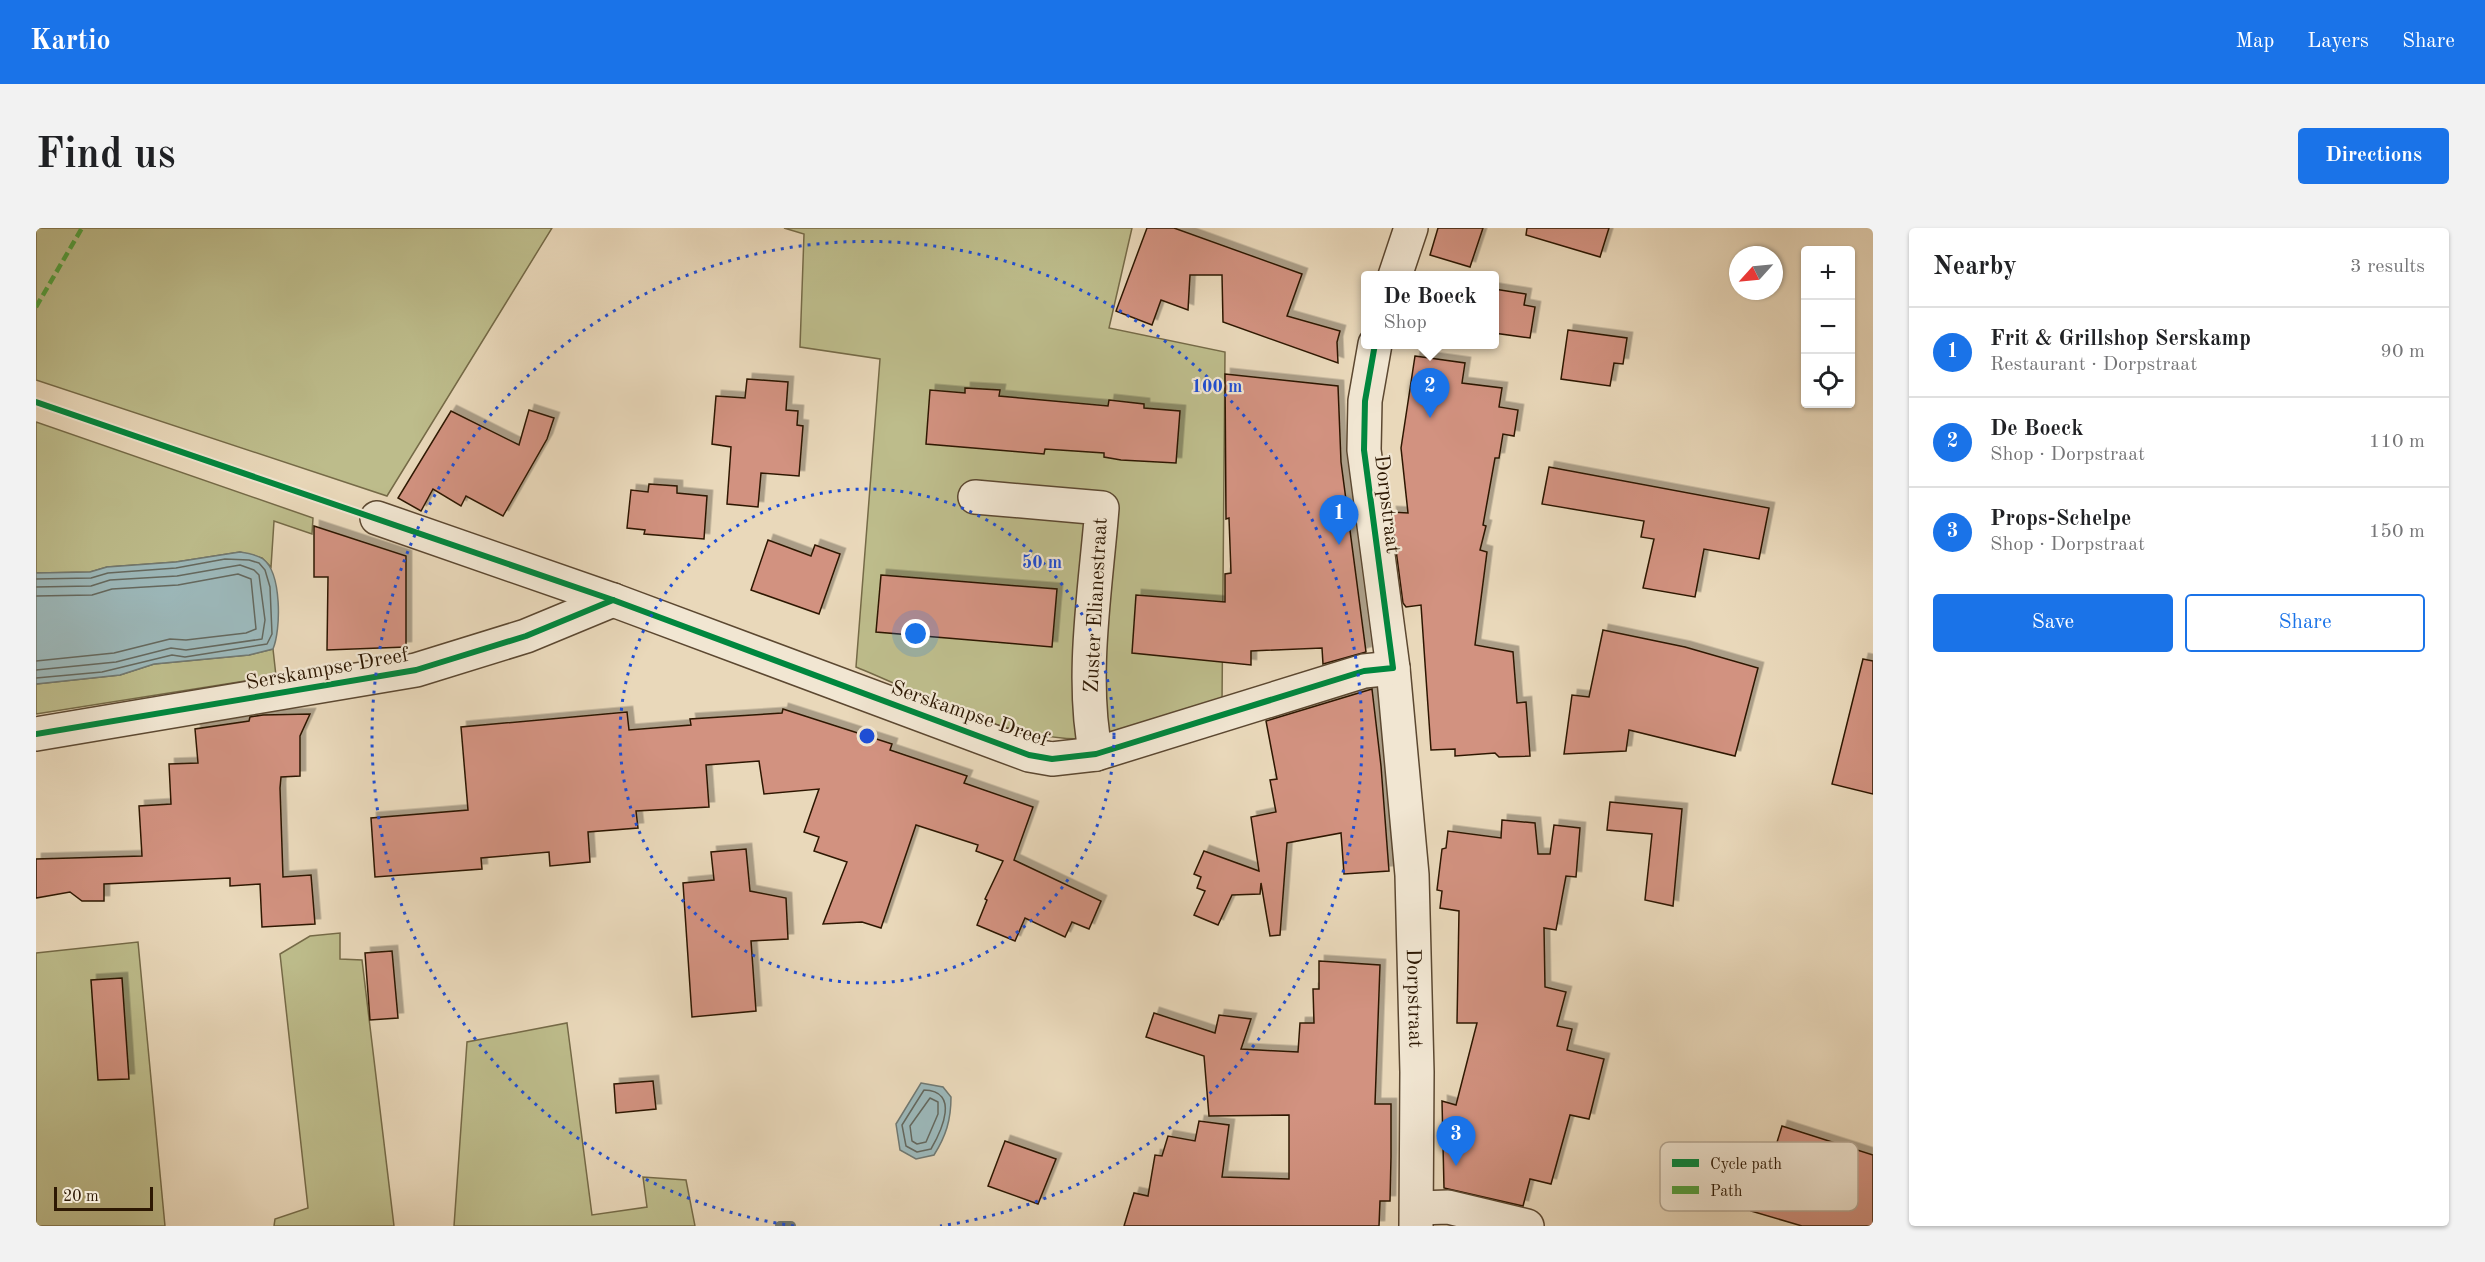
<!DOCTYPE html>
<html lang="en">
<head>
<meta charset="utf-8">
<style>
  :root { --surface:#fff; --page:#f2f2f2; --text:#202124; --muted:#757577; --line:#e0e0e0; --accent:#1a73e8 }
  body { margin:0; font-family:"Old Standard TT",serif; background:var(--page); color:var(--text) }
  .controls { position:absolute; right:18px; top:18px; display:grid; overflow:hidden; border-radius:6px; box-shadow:0 2px 4px #0004 }
  .controls button { width:54px; height:54px; display:grid; place-items:center; padding:0; border:0; border-bottom:2px solid var(--line); background:var(--surface); color:var(--text); font:30px sans-serif }
  .compass { position:absolute; left:1693px; top:18px; width:54px; height:54px; border-radius:50%; background:var(--surface); box-shadow:0 2px 4px #0004; rotate:243deg }
  .scale { position:absolute; left:18px; bottom:15px; width:99px; box-sizing:border-box; padding-left:6px; border:3px solid #2d1803; border-top:0; font-size:16px; line-height:21px; white-space:nowrap; color:#2d1803; -webkit-text-stroke:4px #f1e6d2; paint-order:stroke }
  .you { position:absolute; left:880px; top:406px; width:21px; height:21px; margin:-15px; border:4px solid #fff; border-radius:50%; background:#1a73e8; box-shadow:0 0 0 9px #1a73e833 }
  .badge { display:grid; place-items:center; width:39px; height:39px; border-radius:50%; background:var(--accent); color:#fff; font-size:20px; font-weight:700 }
  .pin { position:absolute; translate:-50% -50px; filter:drop-shadow(0 2px 3px #0008) }
  .pin::after { content:''; position:absolute; top:32px; width:21px; height:18px; background:inherit; clip-path:polygon(0 0,100% 0,50% 100%) }
  .popup { position:absolute; left:1325px; top:43px; width:138px; height:78px; box-sizing:border-box; display:grid; place-content:center; border-radius:6px; background:var(--surface); filter:drop-shadow(0 2px 4px #0005); font-size:20px; white-space:nowrap; color:var(--muted) }
  .popup b { font-size:22px; color:var(--text) }
  .popup::after { content:''; position:absolute; left:50%; top:100%; margin-left:-12px; border:12px solid transparent; border-top-color:var(--surface) }
  .list { margin:0; padding:0; list-style:none }
  h2 { display:flex; justify-content:space-between; align-items:center; height:78px; margin:0; padding:0 24px; font-size:26px }
  h2 small { font-size:20px; font-weight:400; color:var(--muted) }
  .list li { display:grid; grid-template-columns:39px 1fr auto; gap:18px; align-items:center; box-sizing:border-box; height:90px; padding:0 24px; border-top:2px solid var(--line) }
  .list b { display:block; font-size:22px; white-space:nowrap }
  .list p { margin:0; font-size:20px; white-space:nowrap; color:var(--muted) }
  .list em { font-size:20px; font-style:normal; color:var(--muted) }
  .actions { display:flex; gap:12px; padding:18px 24px }
  .actions a { flex:1; padding:14px 0; border:2px solid var(--accent); border-radius:6px; text-align:center; font-size:21px; color:var(--accent) }
  .actions .main { background:var(--accent); color:#fff }
  .icon { flex:none; width:33px; height:33px; fill:none; stroke:currentColor; stroke-width:2; stroke-linecap:round; stroke-linejoin:round }
  .map { position:relative; flex:none; width:1837px; height:998px; overflow:hidden; border-radius:6px }
  header { display:flex; align-items:center; gap:36px; box-sizing:border-box; height:84px; padding:0 30px; background:var(--accent); color:#fff }
  header strong { font-size:28px }
  nav { display:flex; gap:33px; margin-inline-start:auto; font-size:21px }
  .intro { display:flex; align-items:center; justify-content:space-between; box-sizing:border-box; height:144px; padding:0 36px }
  h1 { margin:0; font-size:42px }
  .button { padding:15px 27px; border-radius:6px; background:var(--accent); color:#fff; font-size:21px; font-weight:700 }
  main { display:flex; gap:36px; padding:0 36px }
  aside { flex:1; background:var(--surface); border-radius:6px; box-shadow:0 2px 4px #0004 }
  .map>svg:first-child { display:block }
  .green { fill:#bdbc8b; stroke:#756a47; stroke-width:1.5 }
  .water { fill:#9cb8ba; stroke:#707871; stroke-width:1.5 }
  .lines { fill:none; stroke-linecap:round; stroke-linejoin:round }
  .shore { stroke:#64685e; stroke-width:1.5 }
  .stream { stroke:#707871; stroke-width:10 }
  .building { fill:#d29280; stroke:#2d1803; stroke-width:1.5; filter:url(#shadow) }
  .minor-casing { stroke:#5c4831; stroke-width:36 }
  .minor { stroke:#f1e6d2; stroke-width:33 }
  .quiet { stroke:#52a13d; stroke-width:4.5; stroke-dasharray:9 4.5; stroke-linecap:butt }
  .cycleway-casing { stroke:#f1e6d2; stroke-width:10 }
  .cycleway { stroke:#00873e; stroke-width:6 }
  .ring { fill:none; stroke:#1d4ed8; stroke-width:3; stroke-dasharray:3 6 }
  .labels { text-anchor:middle; stroke-width:4.5; stroke-linejoin:round; paint-order:stroke }
  .street-label { font-size:21px; fill:#2d1803; stroke:#f1e6d2 }
  .key { fill:#f1e6d2; stroke:#b6a894; stroke-width:1.5 }
  .key-label { font-size:16px; fill:#2d1803 }
  .centre { fill:#1d4ed8; stroke:#f1e6d2; stroke-width:3 }
  .ring-label { font-size:18px; text-anchor:middle; font-weight:bold; fill:#1d4ed8; stroke:#f1e6d2; stroke-width:4.5; stroke-linejoin:round; paint-order:stroke }
</style>
</head>
<body>
<header>
<strong>Kartio</strong>
<nav><a>Map</a><a>Layers</a><a>Share</a></nav>
</header>
<div class="intro"><h1>Find us</h1><a class="button">Directions</a></div>
<main>
<div class="map">
<svg width="1837" height="998" viewBox="0 0 1837 998">
  <defs>
    <filter id="shadow"><feDropShadow dx="5.5" dy="-5.5" stdDeviation="0" flood-color="#0004"/></filter>
  </defs>
  <rect width="100%" height="100%" fill="#e9d8ba"/>
  <filter id="stains"><feTurbulence type="fractalNoise" baseFrequency=".00333" numOctaves="4"/><feColorMatrix values="0 0 0 0 .2 0 0 0 0 .09 0 0 0 0 .02 0 0 0 .5 -.17"/></filter>
  <radialGradient id="worn" r=".72"><stop offset=".6" stop-color="#630" stop-opacity="0"/><stop offset="1" stop-color="#630" stop-opacity=".3"/></radialGradient>
  <g class="green">
    <polygon points="0,0 516,0 351,268 0,152"/>
    <path d="M 748,0 L 1096,0 L 1073,100 L 1189,124 L 1186,476 L 1046,511 C 967,511 891,468 820,439 L 844,131 L 764,119 L 768,6 Z"/>
    <polygon points="0,194 277,290 276,306 238,293 235,339 226,330 204,324 140,334 71,339 54,344 0,345"/>
    <polygon points="237,421 240,448 0,486 0,456 84,447 118,436 213,427"/>
    <polygon points="304,705 304,731 326,732 358,998 238,998 239,991 272,980 244,726 274,708"/>
    <polygon points="102,714 129,998 0,998 0,725"/>
    <polygon points="531,795 556,987 611,979 607,949 650,952 659,998 418,998 431,814"/>
  </g>
  <g class="water">
    <path d="M 204,324 C 211,325 221,327 227,331 C 246,345 245,402 237,421 L 213,427 L 118,436 L 84,447 L 0,456 L 0,345 L 54,344 L 71,339 L 140,334 Z"/>
    <path d="M 885,855 L 907,859 L 915,869 C 915,892 910,908 898,927 L 880,931 L 864,922 L 860,896 Z"/>
  </g>
  <g class="lines">
    <g class="shore">
      <polyline points="0,351 55,350 72,345 140,340 189,331 213,332 223,335 229,342 234,359 236,406 231,416 149,429 136,427 66,444 0,450"/>
      <polyline points="0,359 55,358 74,352 141,348 204,337 218,342 223,347 229,392 226,411 150,422 135,420 80,434 0,442"/>
      <polyline points="0,368 56,367 76,361 142,357 202,346 215,351 220,401 210,405 150,412 134,411 78,425 0,433"/>
      <path d="M 888,862 C 924,863 906,902 895,921 L 881,924 L 870,918 L 866,897 Z"/>
      <polygon points="894,870 902,874 902,886 890,914 881,916 876,913 874,898"/>
    </g>
    <polyline class="stream" points="744,998 755,998"/>
  </g>
  <g class="building">
    <polygon points="1111,0 1138,0 1266,46 1251,88 1304,103 1301,114 1302,135 1187,94 1186,47 1154,47 1152,82 1125,72 1116,97 1080,83"/>
    <polygon points="1402,0 1447,0 1434,39 1394,27"/>
    <polygon points="1491,0 1573,0 1564,29 1490,7"/>
    <polygon points="1458,61 1490,66 1488,77 1499,79 1494,110 1458,105"/>
    <polygon points="1532,102 1591,110 1587,136 1578,135 1574,158 1525,151"/>
    <polygon points="1379,128 1429,135 1426,155 1466,160 1463,179 1482,182 1478,208 1467,206 1463,230 1459,230 1447,297 1450,298 1444,322 1451,324 1439,417 1477,424 1481,475 1490,474 1494,528 1463,529 1459,525 1419,528 1419,521 1395,522 1385,377 1370,379 1367,375 1355,284 1372,285 1365,220"/>
    <polygon points="1189,146 1302,158 1305,234 1330,424 1287,436 1286,420 1215,423 1215,437 1096,425 1100,367 1189,374 1189,346 1195,345 1193,290 1190,291"/>
    <polygon points="711,151 752,154 750,182 762,183 761,197 767,198 763,248 725,245 722,279 691,276 695,219 676,216 680,168 709,170"/>
    <polygon points="929,160 964,162 963,168 1072,178 1073,172 1108,176 1108,180 1144,183 1140,235 1085,232 1068,229 1068,225 1009,221 1008,226 890,216 894,162 929,165"/>
    <polygon points="493,182 518,190 511,211 467,288 430,268 425,278 397,261 385,283 362,270 415,183 483,217"/>
    <polygon points="1513,239 1733,280 1723,331 1668,321 1659,369 1607,360 1618,311 1605,309 1608,293 1506,276"/>
    <polygon points="613,256 641,258 641,265 671,268 668,311 608,306 609,302 591,300 595,262 612,264"/>
    <polygon points="278,298 370,328 370,419 291,422 292,349 278,349"/>
    <polygon points="732,312 775,328 779,317 804,326 783,386 715,362"/>
    <polygon points="845,347 1021,361 1016,419 840,404"/>
    <polygon points="1567,402 1649,419 1722,440 1699,528 1593,502 1590,523 1528,526 1536,467 1553,469"/>
    <polygon points="1827,431 1837,433 1837,566 1796,556"/>
    <polygon points="1336,461 1345,538 1353,643 1308,646 1305,605 1251,615 1244,707 1234,708 1225,655 1224,666 1196,667 1182,697 1158,687 1169,663 1161,660 1165,649 1158,646 1168,623 1223,643 1215,589 1240,584 1234,552 1241,551 1230,493"/>
    <polygon points="747,481 856,516 854,522 931,548 928,555 997,579 978,632 1065,673 1053,701 1036,694 1029,709 989,690 979,713 941,697 951,672 949,671 967,633 940,623 942,617 880,597 845,700 826,694 787,696 811,634 778,623 783,609 768,604 783,561 728,566 723,533 670,537 673,579 600,583 602,600 552,604 554,634 514,638 513,624 445,630 446,641 339,649 335,590 432,582 425,499 591,484 593,502 655,497 654,491 746,485"/>
    <polygon points="274,486 264,508 264,548 245,549 244,560 247,649 275,647 279,696 226,699 224,656 194,658 194,650 68,656 68,673 46,673 34,664 0,670 0,631 106,628 103,578 135,576 133,536 162,535 159,501 213,493 214,489 227,487"/>
    <polygon points="1574,574 1646,581 1637,678 1609,672 1616,606 1571,602"/>
    <polygon points="1466,592 1499,595 1502,626 1514,626 1518,597 1544,600 1540,649 1530,648 1520,702 1508,700 1509,759 1530,764 1521,798 1536,801 1531,822 1568,831 1553,891 1534,887 1515,956 1494,951 1487,978 1408,960 1406,873 1420,877 1441,795 1421,795 1423,683 1404,680 1406,663 1401,662 1406,621 1410,620 1412,603 1465,610"/>
    <polygon points="710,621 714,663 750,670 752,711 715,713 720,783 656,789 647,655 678,652 675,624"/>
    <polygon points="356,723 362,790 334,792 329,725"/>
    <polygon points="1283,733 1344,737 1339,876 1355,876 1355,929 1354,973 1344,973 1343,998 1088,998 1098,965 1112,968 1119,927 1126,928 1132,908 1159,913 1163,893 1193,897 1186,949 1253,951 1253,887 1173,888 1168,828 1110,809 1118,785 1179,805 1183,787 1215,791 1205,821 1262,824 1264,795 1278,795 1277,761 1283,761"/>
    <polygon points="86,750 93,851 62,852 55,752"/>
    <polygon points="617,853 620,881 580,885 578,856"/>
    <polygon points="1746,898 1837,927 1837,998 1766,998 1715,983 1721,967 1675,954 1682,926 1733,940"/>
    <polygon points="969,913 1020,931 1002,976 952,958"/>
  </g>
  <g class="lines">
    <defs>
      <g id="minor">
        <polyline points="1359,48 1375,0"/>
        <path id="s1" d="M 1339,116 L 1329,173 L 1328,222 L 1357,440 L 1376,647 L 1381,844 L 1380,998"/>
        <path d="M 939,269 L 1066,280 C 1060,357 1044,451 1060,526"/>
        <polyline points="341,290 577,372 993,527 1016,531 1060,526 1328,443 1357,440"/>
        <polyline points="0,506 380,442 490,408 577,372"/>
        <polyline points="1382,980 1412,979 1491,998"/>
      </g>
    </defs>
    <use href="#minor" class="minor-casing"/>
    <use href="#minor" class="minor"/>
    <polyline class="quiet" points="0,79 46,0"/>
    <defs>
      <g id="cycleway">
        <polyline points="0,174 577,372 993,527 1016,531 1060,526 1328,443 1357,440 1328,222 1329,173 1339,116"/>
        <polyline points="0,506 380,442 490,408 577,372"/>
      </g>
    </defs>
    <use href="#cycleway" class="cycleway-casing"/>
    <use href="#cycleway" class="cycleway"/>
  </g>
  <g class="ring">
    <circle cx="831" cy="508" r="247"/>
    <path d="M758 998A495 495 0 1 1 904 998"/>
  </g>
  <g class="labels">
    <g class="street-label">
      <text transform="translate(1352 276) rotate(83)" y="7">Dorpstraat</text>
      <text transform="translate(1059 377) rotate(-87)" y="7">Zuster Elianestraat</text>
      <text transform="translate(291 440) rotate(-10)" y="7">Serskampse Dreef</text>
      <text transform="translate(934 485) rotate(19)" y="7">Serskampse Dreef</text>
      <text dy="7" stroke="none"><textPath href="#s1" startOffset="658">Dorpstraat</textPath></text>
    </g>
  </g>
  <rect x="1624" y="914" width="198" height="69" rx="9" class="key"/>
  <rect x="1636" y="931" width="27" height="8" fill="#00873e"/>
  <rect x="1636" y="958" width="27" height="8" fill="#52a13d"/>
  <g class="key-label">
    <text x="1674" y="941">Cycle path</text>
    <text x="1674" y="968">Path</text>
  </g>
  <circle cx="831" cy="508" r="9" class="centre"/>
  <g class="ring-label">
    <text x="1181" y="164">100 m</text>
    <text x="1006" y="340">50 m</text>
  </g>
  <rect width="100%" height="100%" filter="url(#stains)"/>
  <rect width="100%" height="100%" fill="url(#worn)"/>
</svg>
<div class="controls">
<button>+</button>
<button>−</button>
<button><svg class="icon" aria-label="locate" viewBox="0 0 24 24"><circle cx="12" cy="12" r="6"/><path d="M12 2v4M12 18v4M2 12h4M18 12h4"/></svg></button>
</div>
<svg class="compass" viewBox="-18 -18 36 36"><path d="M0-13l5 13h-10z" fill="#e53935"/><path d="M0 13l5-13h-10z" fill="#757577"/></svg>
<div class="scale">20 m</div>
<div class="you"></div>
<div class="pin badge" style="left:1303px;top:317px">1</div>
<div class="pin badge" style="left:1394px;top:190px">2</div>
<div class="popup"><b>De Boeck</b>Shop</div>
<div class="pin badge" style="left:1420px;top:938px">3</div>
</div>
<aside>
<h2>Nearby<small>3 results</small></h2>
<ul class="list">
<li><span class="badge">1</span><div><b>Frit &amp; Grillshop Serskamp</b><p>Restaurant · Dorpstraat</p></div><em>90 m</em></li>
<li><span class="badge">2</span><div><b>De Boeck</b><p>Shop · Dorpstraat</p></div><em>110 m</em></li>
<li><span class="badge">3</span><div><b>Props-Schelpe</b><p>Shop · Dorpstraat</p></div><em>150 m</em></li>
</ul>
<div class="actions"><a class="main">Save</a><a>Share</a></div>
</aside>
</main>
</body>
</html>
